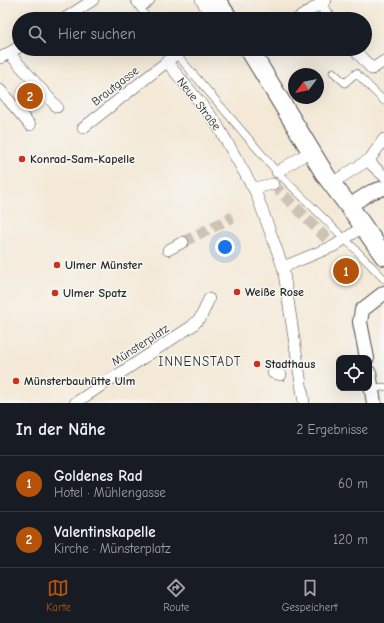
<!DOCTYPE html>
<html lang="de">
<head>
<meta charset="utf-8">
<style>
  :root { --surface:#171b24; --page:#20242c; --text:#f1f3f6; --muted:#9ea1a6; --line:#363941; --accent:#b45309 }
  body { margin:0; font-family:"Comic Neue",sans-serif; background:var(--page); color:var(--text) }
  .controls { position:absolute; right:12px; bottom:12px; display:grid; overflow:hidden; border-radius:8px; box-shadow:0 4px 16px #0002 }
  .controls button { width:36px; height:36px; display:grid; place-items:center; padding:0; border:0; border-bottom:1px solid var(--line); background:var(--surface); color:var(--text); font:20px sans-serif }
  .compass { position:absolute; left:288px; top:68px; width:36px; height:36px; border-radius:50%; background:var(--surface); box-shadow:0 4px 16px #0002; rotate:238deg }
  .you { position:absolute; left:225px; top:247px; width:14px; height:14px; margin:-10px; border:3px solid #fff; border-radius:50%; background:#1a73e8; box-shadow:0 0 0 6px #1a73e833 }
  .badge { display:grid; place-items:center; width:26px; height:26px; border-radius:50%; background:var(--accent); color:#fff; font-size:13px; font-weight:700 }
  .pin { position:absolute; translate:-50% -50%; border:2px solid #fff; box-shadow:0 1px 4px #0006 }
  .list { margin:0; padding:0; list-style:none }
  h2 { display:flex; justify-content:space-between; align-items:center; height:52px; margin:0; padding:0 16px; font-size:17px }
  h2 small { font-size:13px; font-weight:400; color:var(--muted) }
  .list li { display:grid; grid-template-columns:26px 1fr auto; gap:12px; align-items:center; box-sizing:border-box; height:56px; padding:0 16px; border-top:1px solid var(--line) }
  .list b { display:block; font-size:15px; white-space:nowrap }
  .list p { margin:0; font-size:13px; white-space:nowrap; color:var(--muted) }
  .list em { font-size:13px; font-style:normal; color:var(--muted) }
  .icon { flex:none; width:22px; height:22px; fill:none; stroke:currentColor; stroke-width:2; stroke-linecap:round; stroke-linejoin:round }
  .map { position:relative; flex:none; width:384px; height:403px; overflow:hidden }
  .search { position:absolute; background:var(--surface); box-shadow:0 4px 16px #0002; left:12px; right:12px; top:12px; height:44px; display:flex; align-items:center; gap:10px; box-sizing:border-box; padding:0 14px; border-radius:22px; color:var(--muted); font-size:15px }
  .sheet { height:164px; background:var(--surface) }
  nav { display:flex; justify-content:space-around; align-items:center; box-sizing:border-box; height:56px; border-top:1px solid var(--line); background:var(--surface); font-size:11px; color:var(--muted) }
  nav a { display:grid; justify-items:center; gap:2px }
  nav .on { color:var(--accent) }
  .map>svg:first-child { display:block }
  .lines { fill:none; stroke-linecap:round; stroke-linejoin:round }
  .pedestrian-tunnel { stroke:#ccc3b5; stroke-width:11; stroke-dasharray:11 5.5; stroke-linecap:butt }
  .service-casing { stroke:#494845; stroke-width:8 }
  .pedestrian-casing { stroke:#494845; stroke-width:12 }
  .minor-casing { stroke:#494845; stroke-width:16 }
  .tertiary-casing { stroke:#494845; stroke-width:20 }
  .service { stroke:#fff; stroke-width:7 }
  .pedestrian { stroke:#fff; stroke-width:11 }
  .minor { stroke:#fff; stroke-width:14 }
  .tertiary { stroke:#fff; stroke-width:18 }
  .poi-dot { fill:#c8321e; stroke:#f6f6f2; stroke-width:1.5 }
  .labels { text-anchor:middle; stroke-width:3; stroke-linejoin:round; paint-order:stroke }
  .street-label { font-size:12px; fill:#2b2b2b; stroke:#f6f6f2 }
  .poi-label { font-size:12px; font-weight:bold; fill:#2b2b2b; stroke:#f6f6f2; text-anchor:start }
  .neighbourhood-label { font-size:13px; letter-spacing:1px; fill:#2b2b2b; stroke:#f6f6f2 }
</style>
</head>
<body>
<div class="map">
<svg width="384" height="403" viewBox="0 0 384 403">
  <rect width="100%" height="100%" fill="#f6f6f2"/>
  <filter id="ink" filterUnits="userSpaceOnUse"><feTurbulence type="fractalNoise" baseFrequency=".025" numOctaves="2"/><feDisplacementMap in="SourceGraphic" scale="8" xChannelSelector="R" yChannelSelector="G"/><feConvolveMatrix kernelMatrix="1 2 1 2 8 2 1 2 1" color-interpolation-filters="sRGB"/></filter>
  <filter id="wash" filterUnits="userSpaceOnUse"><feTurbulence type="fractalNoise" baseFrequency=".012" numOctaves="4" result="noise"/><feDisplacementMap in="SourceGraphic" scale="16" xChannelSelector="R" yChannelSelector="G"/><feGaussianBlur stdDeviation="0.9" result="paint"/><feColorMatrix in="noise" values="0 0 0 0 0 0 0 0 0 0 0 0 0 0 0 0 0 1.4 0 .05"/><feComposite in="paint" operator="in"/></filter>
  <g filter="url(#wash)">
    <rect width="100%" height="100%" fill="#f4e9d7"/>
  </g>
  <g filter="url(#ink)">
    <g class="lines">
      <g class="pedestrian-tunnel">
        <polyline points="213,49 216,53"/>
        <polyline points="273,184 328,240"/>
        <polyline points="183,242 233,217"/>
      </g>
      <defs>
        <g id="service">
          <polyline points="134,0 148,19"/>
          <polyline points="172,49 277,172 356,250 384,279"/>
          <polyline points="333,72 345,83 356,73 384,101"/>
          <polyline points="372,388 384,387"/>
        </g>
        <g id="pedestrian">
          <polyline points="141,0 144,4 149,0"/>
          <polyline points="201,0 213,19"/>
          <polyline points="320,4 331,19"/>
          <polyline points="64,19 93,0"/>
          <polyline points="297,19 326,0"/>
          <polyline points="354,49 372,69 384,61"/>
          <polyline points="9,53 57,107"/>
          <polyline points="0,58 19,47"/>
          <polyline points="167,62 215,121 256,193 283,267 304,403"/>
          <polyline points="0,90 30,125"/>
          <polyline points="83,128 183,49"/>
          <polyline points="370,159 372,165 384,176"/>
          <polyline points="277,172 311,151"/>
          <polyline points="332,183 370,159 384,139"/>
          <polyline points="254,188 273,184"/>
          <polyline points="168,250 183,242"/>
          <polyline points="283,267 334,246 364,226"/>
          <polyline points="273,373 281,375"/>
          <polyline points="75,403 192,326 201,317 209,299"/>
        </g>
        <g id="minor">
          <polyline points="349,206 371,192 384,188"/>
          <polyline points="367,358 360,322 362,310 384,293"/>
          <polyline points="369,373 374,403"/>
        </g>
        <g id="tertiary">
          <polyline points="216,0 229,19"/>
          <polyline points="249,49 326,176 354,213 384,256"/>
        </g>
      </defs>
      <use href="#service" class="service-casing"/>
      <use href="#pedestrian" class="pedestrian-casing"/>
      <use href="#minor" class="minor-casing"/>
      <use href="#tertiary" class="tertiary-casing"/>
      <use href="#service" class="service"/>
      <use href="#pedestrian" class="pedestrian"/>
      <use href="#minor" class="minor"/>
      <use href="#tertiary" class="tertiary"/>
    </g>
  </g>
  <g class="poi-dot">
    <circle cx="22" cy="159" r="4"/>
    <circle cx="57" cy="265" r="4"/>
    <circle cx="237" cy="292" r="4"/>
    <circle cx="55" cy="293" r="4"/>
    <circle cx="257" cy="364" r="4"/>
    <circle cx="16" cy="381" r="4"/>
  </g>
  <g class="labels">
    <g class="street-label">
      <text transform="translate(115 86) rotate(-38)" y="4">Brautgasse</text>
      <text transform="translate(199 104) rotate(52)" y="4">Neue Straße</text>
      <text transform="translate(140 345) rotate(-33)" y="4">Münsterplatz</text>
    </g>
    <g class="poi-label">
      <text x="30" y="163">Konrad-Sam-Kapelle</text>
      <text x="65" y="269">Ulmer Münster</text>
      <text x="245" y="296">Weiße Rose</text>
      <text x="63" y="297">Ulmer Spatz</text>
      <text x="265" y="368">Stadthaus</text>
      <text x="24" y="385">Münsterbauhütte Ulm</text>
    </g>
    <g class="neighbourhood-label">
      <text x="200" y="366">INNENSTADT</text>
    </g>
  </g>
</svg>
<div class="controls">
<button><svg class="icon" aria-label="locate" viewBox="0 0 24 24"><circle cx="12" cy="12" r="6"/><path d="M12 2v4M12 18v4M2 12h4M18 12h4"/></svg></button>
</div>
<svg class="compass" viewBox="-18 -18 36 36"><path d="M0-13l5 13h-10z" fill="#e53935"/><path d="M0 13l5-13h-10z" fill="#9ea1a6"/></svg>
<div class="you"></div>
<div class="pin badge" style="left:346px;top:271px">1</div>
<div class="pin badge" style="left:30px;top:96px">2</div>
<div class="search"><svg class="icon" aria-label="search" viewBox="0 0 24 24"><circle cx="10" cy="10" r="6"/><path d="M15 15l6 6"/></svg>Hier suchen</div>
</div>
<section class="sheet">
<h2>In der Nähe<small>2 Ergebnisse</small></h2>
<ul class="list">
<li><span class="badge">1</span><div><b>Goldenes Rad</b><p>Hotel · Mühlengasse</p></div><em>60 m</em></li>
<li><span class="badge">2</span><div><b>Valentinskapelle</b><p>Kirche · Münsterplatz</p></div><em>120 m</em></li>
</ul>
</section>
<nav>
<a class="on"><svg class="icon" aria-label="map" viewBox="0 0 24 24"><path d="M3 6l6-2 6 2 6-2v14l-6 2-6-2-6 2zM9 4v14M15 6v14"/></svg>Karte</a>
<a><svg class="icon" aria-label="directions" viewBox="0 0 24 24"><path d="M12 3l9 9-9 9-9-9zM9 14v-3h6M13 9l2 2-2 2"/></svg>Route</a>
<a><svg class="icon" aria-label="saved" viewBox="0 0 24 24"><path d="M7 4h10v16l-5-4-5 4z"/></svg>Gespeichert</a>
</nav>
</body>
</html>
